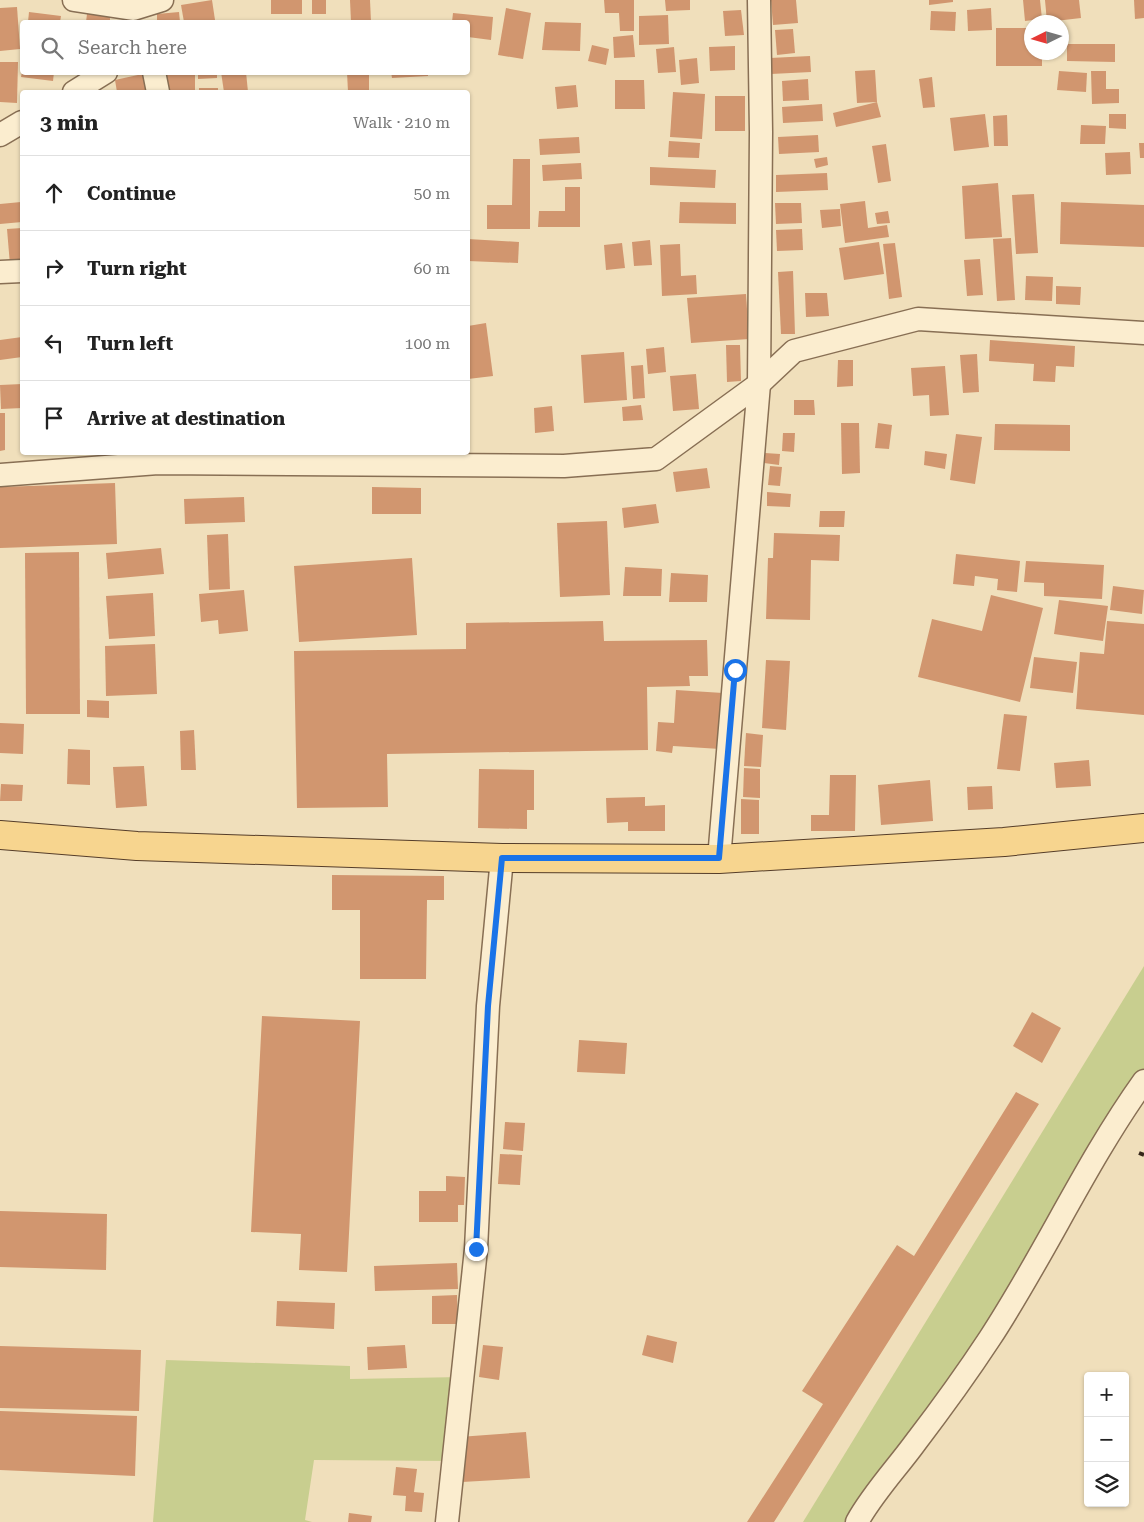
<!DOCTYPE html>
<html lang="en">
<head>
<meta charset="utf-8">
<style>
  :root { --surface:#fff; --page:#f2f2f2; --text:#222; --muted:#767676; --line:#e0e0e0 }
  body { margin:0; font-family:"Roboto Serif",serif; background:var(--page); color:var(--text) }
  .controls { position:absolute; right:15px; bottom:15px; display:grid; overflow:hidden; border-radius:5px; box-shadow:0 1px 4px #0004 }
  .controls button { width:45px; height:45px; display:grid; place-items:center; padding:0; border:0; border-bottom:1px solid var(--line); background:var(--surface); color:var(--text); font:25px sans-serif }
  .compass { position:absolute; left:1024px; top:15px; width:45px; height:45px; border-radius:50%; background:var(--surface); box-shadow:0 1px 4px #0004; rotate:265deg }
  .stop { position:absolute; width:15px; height:15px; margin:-11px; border:4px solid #1a73e8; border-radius:50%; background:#fff }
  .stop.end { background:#1a73e8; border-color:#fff; box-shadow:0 1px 5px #0008 }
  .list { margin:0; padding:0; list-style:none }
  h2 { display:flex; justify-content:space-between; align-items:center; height:65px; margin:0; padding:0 20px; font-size:21px }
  h2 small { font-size:16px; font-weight:400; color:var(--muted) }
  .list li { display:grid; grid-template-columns:32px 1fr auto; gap:15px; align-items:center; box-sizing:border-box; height:75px; padding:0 20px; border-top:1px solid var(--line) }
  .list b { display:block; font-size:19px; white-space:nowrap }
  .list em { font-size:16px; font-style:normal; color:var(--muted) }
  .icon { flex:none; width:28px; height:28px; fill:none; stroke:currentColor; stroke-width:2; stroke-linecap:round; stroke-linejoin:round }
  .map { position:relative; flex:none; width:1144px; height:1522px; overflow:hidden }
  .search { position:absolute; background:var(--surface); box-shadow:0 1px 4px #0004; left:20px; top:20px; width:450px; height:55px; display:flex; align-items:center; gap:12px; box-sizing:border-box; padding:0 18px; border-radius:5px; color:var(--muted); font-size:19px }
  .panel { position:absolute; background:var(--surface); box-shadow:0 1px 4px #0004; left:20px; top:90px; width:450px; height:365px; border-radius:5px }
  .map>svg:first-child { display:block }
  .green { fill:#c8ce8f }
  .building { fill:#d1966f }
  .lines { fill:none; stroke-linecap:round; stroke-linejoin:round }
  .street-casing { stroke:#886f54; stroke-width:25 }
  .primary-casing { stroke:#553d29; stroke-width:30 }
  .street { stroke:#fbedcf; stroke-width:22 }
  .primary { stroke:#f7d58f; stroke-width:28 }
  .rail { stroke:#36271a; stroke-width:4; stroke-dasharray:9 9; stroke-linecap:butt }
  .route { stroke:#1a73e8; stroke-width:6 }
</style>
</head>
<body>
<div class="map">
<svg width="1144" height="1522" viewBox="0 0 1144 1522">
  <rect width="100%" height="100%" fill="#f0dfbb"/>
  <g class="green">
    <polygon points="1144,966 1144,1081 857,1522 803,1522"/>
    <polygon points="166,1360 350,1366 350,1379 462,1377 453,1461 314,1460 305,1520 312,1522 153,1522"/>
  </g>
  <g class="building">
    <polygon points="212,0 215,20 184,22 181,5"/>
    <rect x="271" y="0" width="31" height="14"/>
    <rect x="312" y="0" width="14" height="14"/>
    <polygon points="350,0 370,0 371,22 351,22"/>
    <polygon points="604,0 634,0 634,31 620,31 619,13 605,13"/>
    <polygon points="665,0 690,0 690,10 666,11"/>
    <polygon points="771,0 796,0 798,23 773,25"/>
    <polygon points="929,0 953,0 953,2 929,5"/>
    <polygon points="1023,0 1040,0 1042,19 1025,21"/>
    <polygon points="1045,0 1079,0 1081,18 1047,22"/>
    <polygon points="1134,0 1144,0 1144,18 1135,19"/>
    <polygon points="17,7 20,49 0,51 0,8"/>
    <polygon points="506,8 531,13 523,59 498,55"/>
    <polygon points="991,8 992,30 968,31 967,10"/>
    <polygon points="741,10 744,35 725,36 723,11"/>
    <polygon points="931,11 956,12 955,31 930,30"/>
    <polygon points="29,12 61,16 60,22 28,22"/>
    <polygon points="179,12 180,22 157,22 157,14"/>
    <polygon points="453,13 493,17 491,40 468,37 468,22 452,22"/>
    <polygon points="87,14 110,15 110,22 86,22"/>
    <polygon points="668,15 669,44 639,45 639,16"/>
    <polygon points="545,22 581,23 580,51 542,50"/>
    <polygon points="996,28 1032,28 1032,52 1042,52 1042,66 996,66"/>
    <polygon points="793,29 795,53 777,55 775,30"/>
    <polygon points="633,35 635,57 614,58 613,37"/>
    <polygon points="1067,44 1115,44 1115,62 1067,61"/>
    <polygon points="592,45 609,49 606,65 588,61"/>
    <polygon points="735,46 735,70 710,71 709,47"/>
    <polygon points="674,47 676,72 658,73 656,49"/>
    <polygon points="810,56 811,72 771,74 770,58"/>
    <polygon points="697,58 699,83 681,85 679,60"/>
    <polygon points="0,62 18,62 17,103 0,102"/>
    <polygon points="875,70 877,102 857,103 855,71"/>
    <polygon points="1059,71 1087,73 1086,92 1057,90"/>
    <polygon points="1091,71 1106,71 1106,89 1119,89 1119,103 1092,104"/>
    <polygon points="22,72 54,72 53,81 21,77"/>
    <polygon points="165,72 195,72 195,92 166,92"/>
    <polygon points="198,72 217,72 217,78 198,79"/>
    <polygon points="221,72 246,72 248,92 224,92"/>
    <polygon points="347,72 369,72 369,92 348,92"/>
    <polygon points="391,72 428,72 428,76 392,78"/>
    <polygon points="147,73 150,92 117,92 115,80"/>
    <polygon points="932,77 935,107 923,108 919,79"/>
    <polygon points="808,79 809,100 783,101 782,81"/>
    <polygon points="615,80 644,80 645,109 615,109"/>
    <polygon points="576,85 578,107 557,109 555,87"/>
    <rect x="199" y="88" width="19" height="4"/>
    <polygon points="673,92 705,94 702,139 670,137"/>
    <rect x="715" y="96" width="30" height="35"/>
    <rect x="468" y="102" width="2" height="48"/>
    <polygon points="877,102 881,117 836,127 833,113"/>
    <polygon points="822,104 823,121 783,123 782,107"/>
    <polygon points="985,114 989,147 954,151 950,118"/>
    <polygon points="1109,114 1126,114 1126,129 1109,128"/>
    <polygon points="1007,115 1008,146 994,146 993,116"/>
    <polygon points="1081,125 1106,126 1105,144 1080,144"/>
    <polygon points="818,135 819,152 779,154 778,137"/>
    <polygon points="579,137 580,153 540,155 539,139"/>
    <polygon points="669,141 700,143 699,158 668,157"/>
    <polygon points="1139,143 1144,143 1144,158 1140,158"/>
    <polygon points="886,144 891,181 878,183 872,146"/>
    <polygon points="1130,152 1131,174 1106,175 1105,153"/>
    <polygon points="827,157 828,165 816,168 814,159"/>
    <polygon points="513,159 530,159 530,229 487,229 487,205 512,205"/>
    <polygon points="581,163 582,179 543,181 542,165"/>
    <polygon points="650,167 716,170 715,188 650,185"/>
    <polygon points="827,173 828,190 776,192 776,175"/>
    <polygon points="998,183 1002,237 965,239 962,186"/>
    <polygon points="565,187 580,187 580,227 538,227 539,211 565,211"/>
    <polygon points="1034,194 1038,253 1016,254 1012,195"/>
    <polygon points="865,201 868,228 887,225 889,237 845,243 840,204"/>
    <polygon points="21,202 22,222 0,224 0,204"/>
    <polygon points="680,202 736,203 736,224 679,223"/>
    <polygon points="1061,202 1144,205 1144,247 1060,244"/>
    <polygon points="775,203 801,203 802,223 776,224"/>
    <polygon points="840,209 841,226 822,228 820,210"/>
    <polygon points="888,211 890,223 877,224 875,213"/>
    <polygon points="22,228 22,264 10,265 7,229"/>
    <polygon points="802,229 803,250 777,251 776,230"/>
    <polygon points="1011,238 1015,300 997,301 993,239"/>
    <polygon points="468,239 519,242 518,263 468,261"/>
    <polygon points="650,240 652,265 634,266 632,242"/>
    <polygon points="879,242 884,274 844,280 839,248"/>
    <polygon points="622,243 625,268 606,270 604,245"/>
    <polygon points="895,243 902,297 889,299 883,244"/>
    <polygon points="680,244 681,276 696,275 697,294 662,296 660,245"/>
    <polygon points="980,259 983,295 967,296 964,260"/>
    <polygon points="793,271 795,334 781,334 778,272"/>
    <polygon points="1026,276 1053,277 1052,301 1025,300"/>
    <polygon points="1056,286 1081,287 1080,305 1056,304"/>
    <polygon points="805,293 827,293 829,316 806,317"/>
    <polygon points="746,294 749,339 691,343 687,298"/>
    <polygon points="486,323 493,376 468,379 468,326"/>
    <polygon points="22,337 22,357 0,360 0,340"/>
    <polygon points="990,340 1075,346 1074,367 1056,366 1055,382 1033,381 1034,364 989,361"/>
    <polygon points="726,345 740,345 741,381 727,382"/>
    <polygon points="664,347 666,372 648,374 646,349"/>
    <polygon points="624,352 627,400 584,403 581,355"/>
    <polygon points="977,354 979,392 963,393 960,355"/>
    <polygon points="838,360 853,360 853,386 837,387"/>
    <polygon points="643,365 645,398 633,399 631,366"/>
    <polygon points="945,366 949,415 930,416 929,395 913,396 911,368"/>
    <polygon points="696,374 699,409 673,411 670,376"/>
    <polygon points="22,384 22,408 1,409 0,385"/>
    <polygon points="794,400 814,400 815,415 794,415"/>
    <polygon points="641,405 643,420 623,421 622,407"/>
    <polygon points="552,406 554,431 535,433 534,408"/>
    <polygon points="0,413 5,413 5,450 0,451"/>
    <polygon points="841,423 859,423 860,473 842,474"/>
    <polygon points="878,423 892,425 889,449 875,448"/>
    <polygon points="995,424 1070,425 1070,451 994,450"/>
    <polygon points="783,433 795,433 794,452 782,451"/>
    <polygon points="956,434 982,437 975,484 950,480"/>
    <polygon points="925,451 947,454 945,469 924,465"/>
    <polygon points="765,453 780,454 779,465 764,463"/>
    <polygon points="770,466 782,467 780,486 768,485"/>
    <polygon points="707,468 710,488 676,492 673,472"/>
    <polygon points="115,483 117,544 0,548 0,487"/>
    <polygon points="372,487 421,488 421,514 372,514"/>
    <polygon points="767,492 791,494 790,507 767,506"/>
    <polygon points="244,497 245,522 185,524 184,499"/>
    <polygon points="656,504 659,523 624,528 622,508"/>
    <polygon points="820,511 845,511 844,527 819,527"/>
    <polygon points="607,521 610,595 560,597 557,523"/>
    <polygon points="774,533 840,535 839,561 811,560 810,620 766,619 768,558 773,558"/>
    <polygon points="228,534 230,589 209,590 207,535"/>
    <polygon points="161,548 164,574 108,579 106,553"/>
    <polygon points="79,552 80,714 26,714 25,553"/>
    <polygon points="956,554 1020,561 1017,592 997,590 998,579 975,576 974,586 953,584"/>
    <polygon points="412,558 417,635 299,642 294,566"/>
    <polygon points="1026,561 1104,565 1102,599 1044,596 1044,583 1024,582"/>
    <polygon points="625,567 662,569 661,596 623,596"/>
    <polygon points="671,573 708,575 707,602 669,602"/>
    <polygon points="1113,586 1144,590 1142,614 1110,610"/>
    <polygon points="244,590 248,631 219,634 218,620 201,622 199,594"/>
    <polygon points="153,593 155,636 109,639 106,596"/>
    <polygon points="991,595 1043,608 1020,702 918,677 932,619 982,631"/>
    <polygon points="1059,600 1108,606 1103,641 1054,634"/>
    <polygon points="603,621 604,641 707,640 708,676 689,676 690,686 647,687 648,750 387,754 388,807 297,808 294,651 466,649 466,623"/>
    <polygon points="1107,621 1144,624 1144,715 1076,709 1080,652 1104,654"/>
    <polygon points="155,644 157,694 106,696 105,646"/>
    <polygon points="1034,657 1077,662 1073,693 1030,688"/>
    <polygon points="766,660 790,661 786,730 762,728"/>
    <polygon points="676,690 723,693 720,749 673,746 672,753 656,751 658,722 674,723"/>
    <polygon points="87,700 109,701 109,718 87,717"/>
    <polygon points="1004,714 1027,716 1020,771 997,769"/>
    <polygon points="0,723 24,724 23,754 0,753"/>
    <polygon points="194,730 196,770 181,770 180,731"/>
    <polygon points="746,733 763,735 761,767 744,766"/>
    <polygon points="68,749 90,750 90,785 67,784"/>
    <polygon points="1089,760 1091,786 1056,788 1054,763"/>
    <polygon points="144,766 147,806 116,808 113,767"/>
    <polygon points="744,768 760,769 760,798 743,797"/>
    <polygon points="479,769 534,770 534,810 527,810 527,829 478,828"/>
    <polygon points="830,775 856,775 855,831 811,831 811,815 829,815"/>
    <polygon points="930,780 933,821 881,825 878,785"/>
    <polygon points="1,784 23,785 22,801 0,801"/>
    <polygon points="992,786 993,809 968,810 967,787"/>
    <polygon points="645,797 645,806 665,805 665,831 628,831 628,822 607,823 606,798"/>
    <polygon points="741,799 759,800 759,834 741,834"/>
    <polygon points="332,875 444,876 444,900 427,900 426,979 360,979 360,910 332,910"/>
    <polygon points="1032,1012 1061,1028 1042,1063 1013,1046"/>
    <polygon points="262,1016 360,1021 347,1272 299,1270 301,1234 251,1232"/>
    <polygon points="579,1040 627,1043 625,1074 577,1072"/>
    <polygon points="1016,1092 1039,1104 774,1522 747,1522 823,1404 802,1391 897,1245 914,1256"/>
    <polygon points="505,1122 525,1123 523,1151 503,1149"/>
    <polygon points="500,1154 522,1155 520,1185 498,1184"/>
    <polygon points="446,1176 465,1177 464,1205 458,1205 458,1222 419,1222 419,1191 446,1191"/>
    <polygon points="0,1211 107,1214 106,1270 0,1267"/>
    <polygon points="457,1263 458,1289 375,1291 374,1266"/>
    <polygon points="457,1295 458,1324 432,1324 432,1296"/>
    <polygon points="277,1301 335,1303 334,1329 276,1326"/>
    <polygon points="647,1335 677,1342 673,1363 642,1355"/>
    <polygon points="405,1345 407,1368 368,1370 367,1347"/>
    <polygon points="483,1345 503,1347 499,1380 479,1377"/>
    <polygon points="0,1346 141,1350 139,1411 0,1408"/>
    <polygon points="0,1411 137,1416 135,1476 0,1470"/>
    <polygon points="526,1432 530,1478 462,1482 459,1437"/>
    <polygon points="396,1467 417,1469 414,1492 424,1493 422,1512 405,1511 406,1496 393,1495"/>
    <polygon points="349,1513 372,1516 371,1522 348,1522"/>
  </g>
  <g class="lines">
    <defs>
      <g id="street">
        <polyline points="74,0 133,9 162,0"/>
        <polyline points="154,72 158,92"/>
        <polyline points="74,92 106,72"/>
        <polyline points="0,135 22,122"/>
        <polyline points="0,272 22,271"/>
        <polyline points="0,475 158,463 564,466 656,459 759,384 794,351 918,319 1144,333"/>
        <polyline points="719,859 759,384 761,132 759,0"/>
        <polyline points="447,1522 476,1249 488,1006 502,858"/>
        <path d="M 857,1522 C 873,1493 896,1469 915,1443 C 941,1409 967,1373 990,1338 C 1045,1254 1086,1162 1144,1081"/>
      </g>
      <polyline id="primary" points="0,835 137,846 502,858 719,859 1004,842 1144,828"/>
    </defs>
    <use href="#street" class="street-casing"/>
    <use href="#primary" class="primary-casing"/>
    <use href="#street" class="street"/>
    <use href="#primary" class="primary"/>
    <polyline class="rail" points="1139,1153 1144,1155"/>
  </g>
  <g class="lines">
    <polyline class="route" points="476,1249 488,1006 502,858 719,858 735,670"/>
  </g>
</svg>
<div class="controls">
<button>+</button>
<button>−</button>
<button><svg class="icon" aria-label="layers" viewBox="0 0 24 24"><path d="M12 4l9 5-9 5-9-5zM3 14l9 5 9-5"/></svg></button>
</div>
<svg class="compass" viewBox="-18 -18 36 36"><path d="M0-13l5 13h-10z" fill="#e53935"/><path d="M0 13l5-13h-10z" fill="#767676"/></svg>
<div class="stop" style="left:735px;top:670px"></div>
<div class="stop end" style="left:476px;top:1249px"></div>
<div class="search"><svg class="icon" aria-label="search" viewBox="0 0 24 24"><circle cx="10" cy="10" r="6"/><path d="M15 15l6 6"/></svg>Search here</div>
<section class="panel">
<h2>3 min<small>Walk · 210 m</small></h2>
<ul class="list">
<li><svg class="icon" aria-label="ahead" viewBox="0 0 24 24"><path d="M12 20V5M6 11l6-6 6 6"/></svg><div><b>Continue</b></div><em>50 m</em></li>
<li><svg class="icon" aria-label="right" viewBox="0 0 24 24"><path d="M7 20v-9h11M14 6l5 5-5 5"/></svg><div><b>Turn right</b></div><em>60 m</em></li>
<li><svg class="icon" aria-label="left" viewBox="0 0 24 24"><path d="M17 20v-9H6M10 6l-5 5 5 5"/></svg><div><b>Turn left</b></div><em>100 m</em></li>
<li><svg class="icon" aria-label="arrive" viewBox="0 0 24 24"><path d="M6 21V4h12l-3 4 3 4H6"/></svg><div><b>Arrive at destination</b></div></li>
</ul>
</section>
</div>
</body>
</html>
